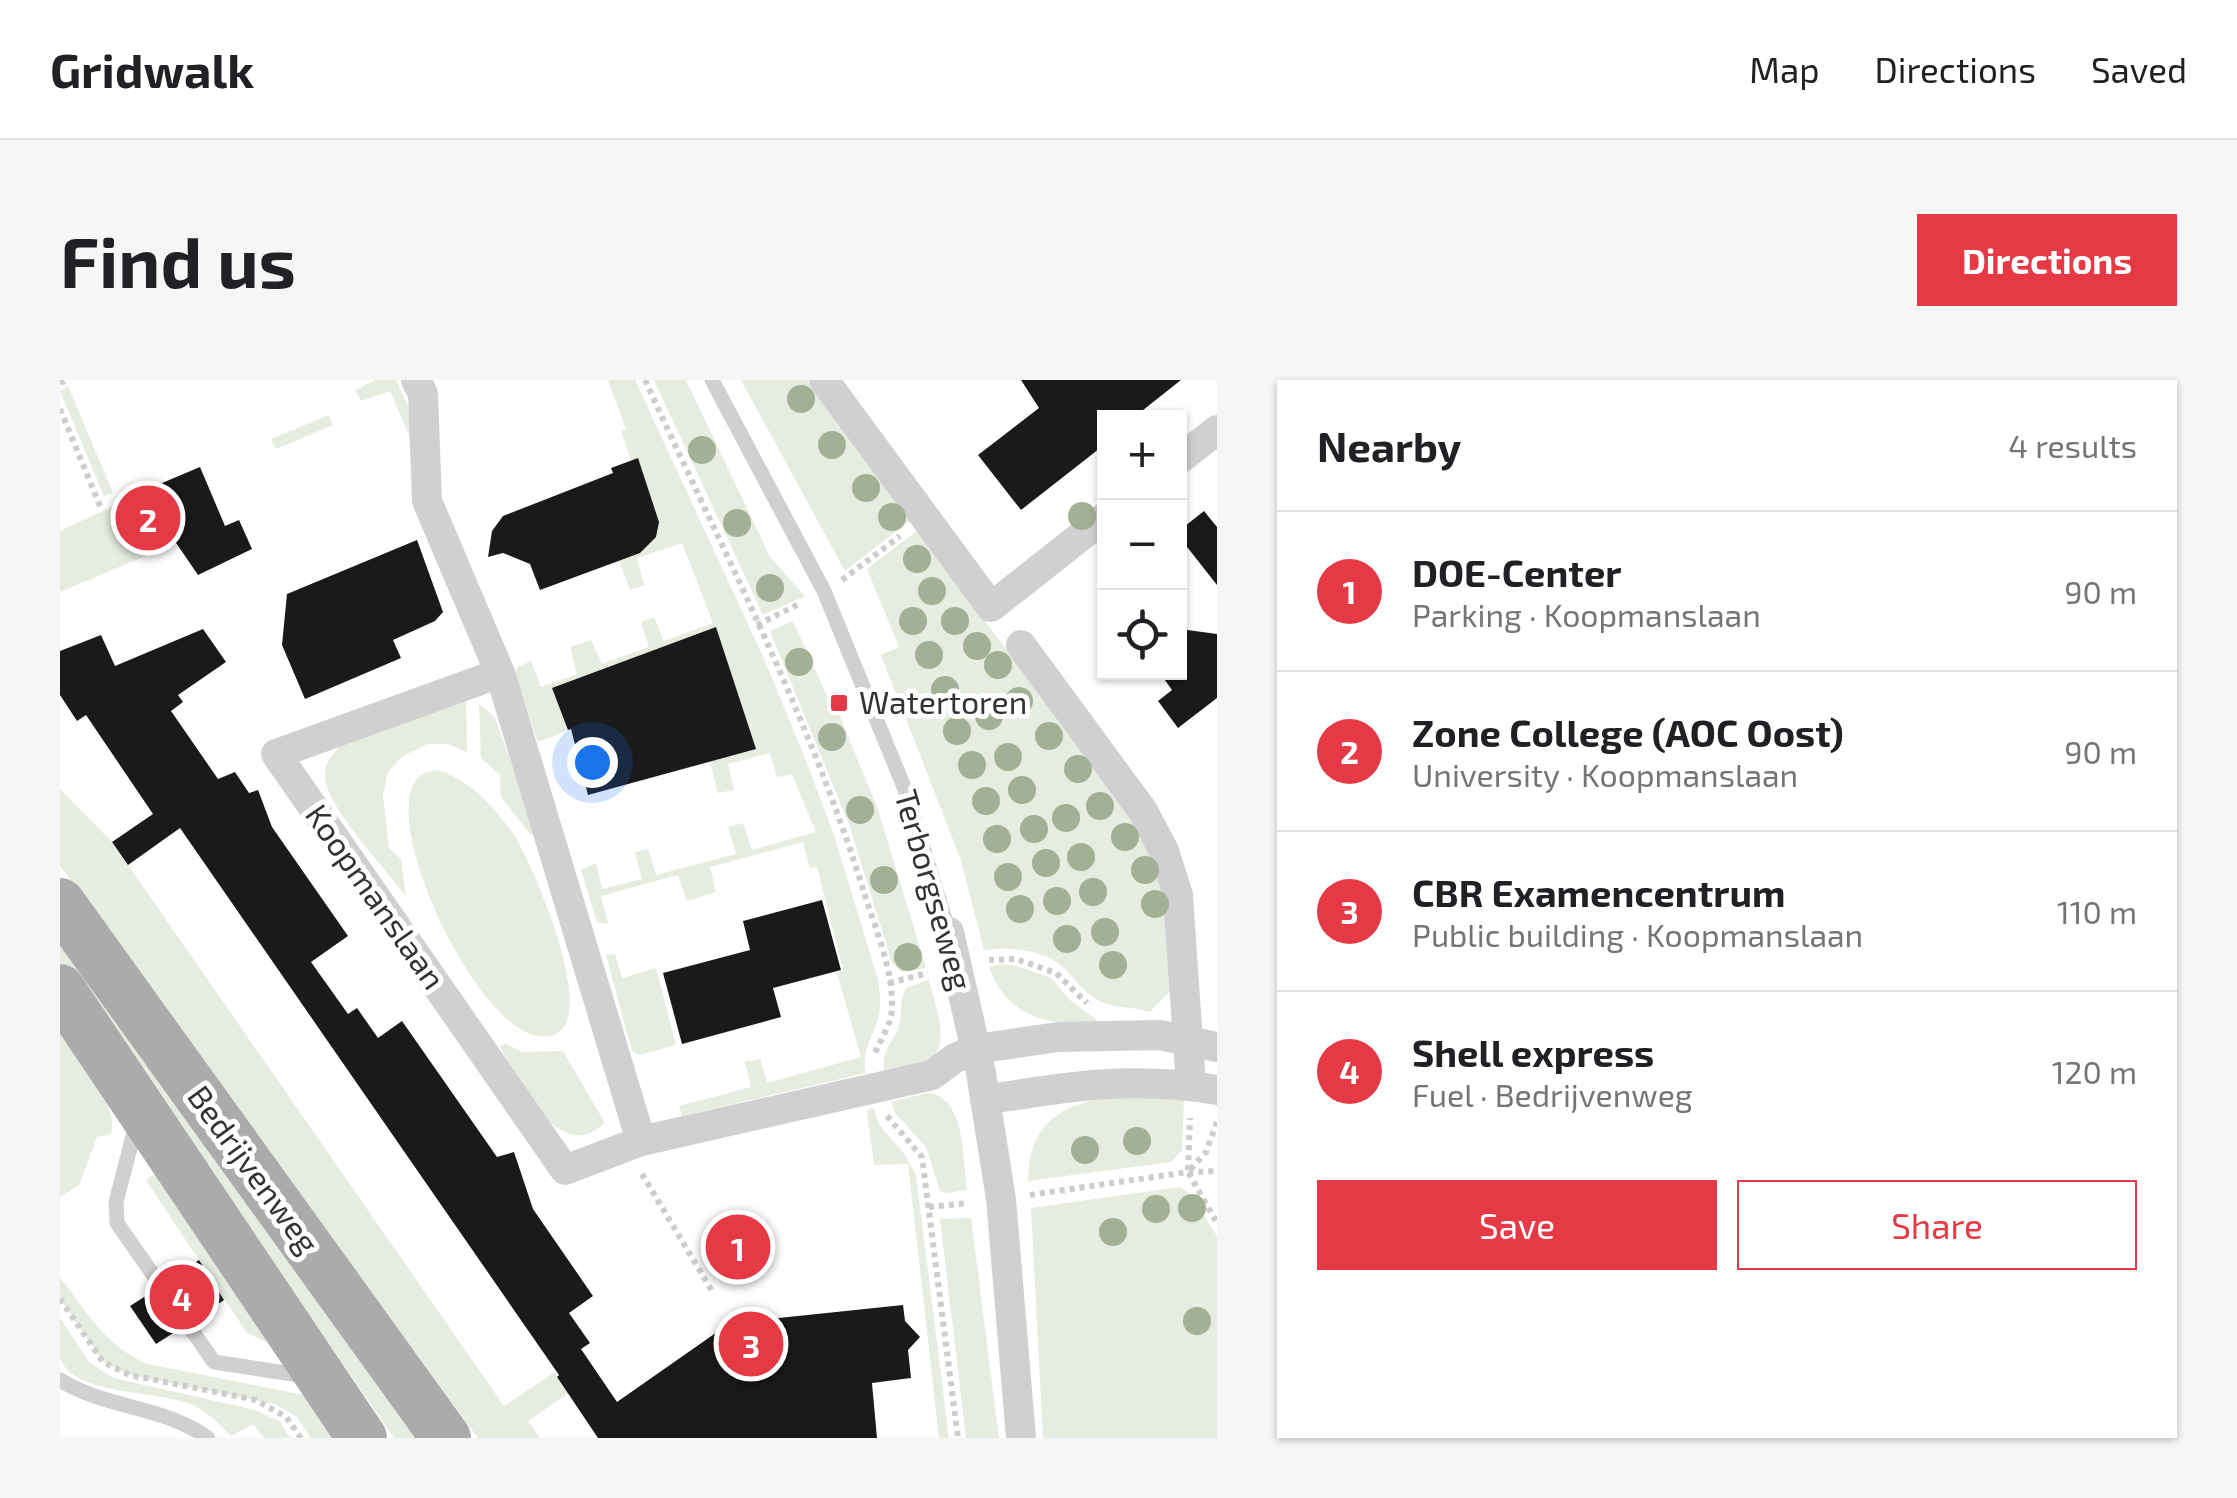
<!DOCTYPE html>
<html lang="en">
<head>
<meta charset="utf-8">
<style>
  :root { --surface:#fff; --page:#f6f6f6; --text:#202124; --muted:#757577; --line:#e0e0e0; --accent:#e63946 }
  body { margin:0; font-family:"Exo 2",sans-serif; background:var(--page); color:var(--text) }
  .controls { position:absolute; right:30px; top:30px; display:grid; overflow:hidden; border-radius:0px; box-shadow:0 2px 8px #0004 }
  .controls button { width:90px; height:90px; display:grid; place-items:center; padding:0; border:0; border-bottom:2px solid var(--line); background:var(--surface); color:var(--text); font:50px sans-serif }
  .you { position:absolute; left:532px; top:382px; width:35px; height:35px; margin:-25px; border:8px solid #fff; border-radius:50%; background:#1a73e8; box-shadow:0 0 0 15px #1a73e833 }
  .badge { display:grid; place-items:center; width:65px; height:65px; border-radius:50%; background:var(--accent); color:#fff; font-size:32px; font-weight:700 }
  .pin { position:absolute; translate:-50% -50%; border:5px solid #fff; box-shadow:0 2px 10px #0006 }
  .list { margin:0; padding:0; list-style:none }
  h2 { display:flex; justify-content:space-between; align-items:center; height:130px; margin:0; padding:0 40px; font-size:42px }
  h2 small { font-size:32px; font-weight:400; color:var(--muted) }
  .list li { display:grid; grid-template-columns:65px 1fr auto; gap:30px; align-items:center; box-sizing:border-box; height:160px; padding:0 40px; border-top:2px solid var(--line) }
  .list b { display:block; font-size:38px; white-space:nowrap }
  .list p { margin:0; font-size:32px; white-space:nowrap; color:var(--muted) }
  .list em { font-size:32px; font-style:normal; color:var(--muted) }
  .actions { display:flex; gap:20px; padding:30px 40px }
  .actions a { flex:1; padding:22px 0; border:2px solid var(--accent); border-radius:0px; text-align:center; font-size:35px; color:var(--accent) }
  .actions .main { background:var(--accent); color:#fff }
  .icon { flex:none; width:55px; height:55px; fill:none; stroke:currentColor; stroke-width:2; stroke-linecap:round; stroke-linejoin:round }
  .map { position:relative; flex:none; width:1157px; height:1058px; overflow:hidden; border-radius:0px }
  header { display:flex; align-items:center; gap:60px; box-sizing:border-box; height:140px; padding:0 50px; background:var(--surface); border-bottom:2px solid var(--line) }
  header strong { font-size:48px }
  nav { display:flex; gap:55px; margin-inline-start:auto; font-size:35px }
  .intro { display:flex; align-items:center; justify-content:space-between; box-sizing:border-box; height:240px; padding:0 60px }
  h1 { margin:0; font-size:70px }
  .button { padding:25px 45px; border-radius:0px; background:var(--accent); color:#fff; font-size:35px; font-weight:700 }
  main { display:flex; gap:60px; padding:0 60px }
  aside { flex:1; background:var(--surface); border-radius:0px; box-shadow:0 2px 8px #0004 }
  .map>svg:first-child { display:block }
  .green { fill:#e6ecdf }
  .building { fill:#1a1a1a }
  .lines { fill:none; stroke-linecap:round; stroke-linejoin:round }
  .path { stroke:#cdcdcd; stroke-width:6; stroke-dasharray:5 5; stroke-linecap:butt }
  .lane { stroke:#d0d0d0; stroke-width:15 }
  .street { stroke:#d0d0d0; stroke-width:30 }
  .primary { stroke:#ababab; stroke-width:50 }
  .tree { fill:#a2b095 }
  .poi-dot { fill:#e63946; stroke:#fff; stroke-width:4 }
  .labels { text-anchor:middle; stroke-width:10; stroke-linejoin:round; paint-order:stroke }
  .poi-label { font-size:32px; fill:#333; stroke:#fff; text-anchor:start }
  .street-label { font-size:32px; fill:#333; stroke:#fff }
</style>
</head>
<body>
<header>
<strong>Gridwalk</strong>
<nav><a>Map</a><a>Directions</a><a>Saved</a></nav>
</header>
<div class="intro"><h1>Find us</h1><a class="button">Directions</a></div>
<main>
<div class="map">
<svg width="1157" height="1058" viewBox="0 0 1157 1058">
  <rect width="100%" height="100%" fill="#fff"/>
  <g class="green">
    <polygon points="316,0 336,0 350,31 353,64 330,11 301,21 295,10"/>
    <path d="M 548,0 L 575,0 L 705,281 L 748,386 L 774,455 L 818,600 C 820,612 821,623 819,635 C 815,656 800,670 806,693 L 622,736 L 619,726 L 691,707 L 685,682 L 700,679 L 707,703 L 801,677 L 777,593 L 783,590 L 757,487 L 750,488 L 743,462 L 650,487 L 656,512 L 627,521 L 618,495 L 541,516 L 548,544 L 537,542 L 521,490 L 536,483 L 542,509 L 582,499 L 575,472 L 588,469 L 596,495 L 676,474 L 668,447 L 683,443 L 692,470 L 756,452 L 732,394 L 717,397 L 710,373 L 668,384 L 674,410 L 658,413 L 650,382 L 656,248 L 508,350 L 478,362 L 455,295 L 457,287 L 471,281 L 481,307 L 517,294 L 510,267 L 531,260 L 542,284 L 589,267 L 581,242 L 594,237 L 604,261 L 653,243 L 622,163 L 577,178 L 584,205 L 570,210 L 556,171 L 549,95 L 573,86 L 561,51 L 566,49 Z"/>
    <polygon points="594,0 626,0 710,177 745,216 703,235"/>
    <polygon points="681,0 747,0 851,140 785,191"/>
    <polygon points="8,6 53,113 44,116 0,11"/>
    <polygon points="269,35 273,45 216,69 211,59"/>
    <polygon points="64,121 88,175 0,212 0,151"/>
    <path d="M 858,150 L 1073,441 L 1094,482 L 1107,531 L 1114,607 L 1090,632 C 1072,626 1052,629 1036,619 C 1024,612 1016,601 1007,591 C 985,568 953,567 924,570 L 901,480 L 821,275 L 839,267 L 807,189 Z"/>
    <polygon points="733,241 773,329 777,329 818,430 866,588 842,592 832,583 790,447 710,251"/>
    <path d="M 406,316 L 407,372 L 388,364 L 368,364 L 343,376 L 328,392 L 323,414 L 329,468 L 341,479 L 346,516 C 325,488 274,435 266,403 C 262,388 269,377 280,367 Z"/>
    <polygon points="419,323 435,338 477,454 470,454 441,417 440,395 421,378"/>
    <path d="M 377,390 C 409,399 433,426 452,452 C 470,477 555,668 478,656 C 418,647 327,459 353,405 C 358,394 367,392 377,390 Z"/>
    <polygon points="0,409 52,462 444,1026 495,992 510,1012 468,1041 480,1058 418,1058 0,486"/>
    <polygon points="0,550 368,1058 334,1058 139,775 0,583"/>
    <polygon points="555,574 562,598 596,588 616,665 579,675 572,671 546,575"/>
    <path d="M 939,584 L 957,586 L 991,598 L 1011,621 L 1037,640 L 1036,643 C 987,646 947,637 929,587 Z"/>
    <path d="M 869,600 C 873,620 892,663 871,678 C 860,686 837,687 824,690 C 821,669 835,661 840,642 C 842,629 840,619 846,608 Z"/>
    <path d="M 0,652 C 17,677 60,724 51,754 L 37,757 L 19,805 L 0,817 Z"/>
    <path d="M 445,663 L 462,672 L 503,671 L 545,743 C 539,747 531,754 524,755 C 486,761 456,695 440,667 Z"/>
    <path d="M 868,713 C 906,716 903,782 907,810 L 886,813 L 880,811 L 866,767 L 836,734 L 831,722 Z"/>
    <path d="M 1073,716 L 1124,720 L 1122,770 L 1111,782 L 968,801 C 968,734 1015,718 1073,716 Z"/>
    <polygon points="810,728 814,729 819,745 844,773 856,795 889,1058 879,1058 848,784 814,785 807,732"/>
    <polygon points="97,792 208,946 206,962 187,953 86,800"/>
    <polygon points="1120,807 1130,814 1157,856 1157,1058 983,1058 971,828"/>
    <polygon points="911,838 939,1058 906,1058 880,839"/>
    <path d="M 0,897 C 27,933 45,965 87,984 L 249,1016 L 283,1058 L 251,1058 L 236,1036 L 214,1024 L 70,995 L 43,982 L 0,919 Z"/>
    <path d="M 0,938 L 29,982 L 53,998 L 195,1030 L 219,1041 L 230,1058 L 204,1058 L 193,1044 L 171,1056 C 161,1045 148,1033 135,1026 C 106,1010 10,1017 0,977 C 0,966 0,950 0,938 Z"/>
  </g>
  <g class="building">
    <polygon points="961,0 1121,0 1073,38 1044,38 1044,65 961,130 918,75 979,28"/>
    <polygon points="578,78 599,142 596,157 580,173 480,210 470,184 443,173 428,177 432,151 443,136 553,93 551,88"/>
    <polygon points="140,87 165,146 179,140 192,169 138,195 110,154 83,165 64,119"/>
    <polygon points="1144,131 1157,147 1157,205 1120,158 1120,150"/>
    <polygon points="357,160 383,232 375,241 333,260 341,278 245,319 222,265 227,214"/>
    <polygon points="656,247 696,369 528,415 511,349 508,350 492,308"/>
    <polygon points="143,249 166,282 118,315 123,322 111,331 158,399 175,392 189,413 198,410 212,447 288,556 251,582 288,634 297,628 318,658 342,641 437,777 454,772 473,829 533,916 509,933 530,963 521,969 557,1022 670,943 843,925 845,941 860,957 848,970 851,998 812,1003 817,1058 538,1058 497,997 499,995 120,448 68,485 52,462 93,434 26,335 17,341 0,315 0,271 41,255 55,286"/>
    <polygon points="1120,249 1157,254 1157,318 1118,348 1098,321 1112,310 1102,296 1107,292 1120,292"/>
    <polygon points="762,520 781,590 713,608 721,637 622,664 603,593 690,570 683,541"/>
    <polygon points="139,880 164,920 137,938 110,900"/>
    <polygon points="92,912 118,950 96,964 70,926"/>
  </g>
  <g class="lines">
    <g class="path">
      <path d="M 585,0 C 661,167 748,333 803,509 C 814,546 833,587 832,627 C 832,645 820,659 814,676"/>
      <polyline points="0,3 7,0"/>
      <polyline points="0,29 40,126"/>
      <polyline points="782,200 840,156"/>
      <polyline points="697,245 741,223"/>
      <polyline points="929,580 956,579 996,593 1027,623"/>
      <polyline points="829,603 868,593"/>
      <polyline points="827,736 862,777 898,1058"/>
      <polyline points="1157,742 1146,772 1128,792 1157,843"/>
      <polyline points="1128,790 1130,738"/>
      <polyline points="582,794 652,911"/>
      <polyline points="970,815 1128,792 1157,791"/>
      <polyline points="869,827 908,823"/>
      <polyline points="0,919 43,982 70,995 196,1020 226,1037 241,1058"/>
    </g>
    <g class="lane">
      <polyline points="652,0 764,211 846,412 889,552"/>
      <polyline points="76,745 56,822 57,843 154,982 245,996"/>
      <path d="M 0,1000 C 47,1029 104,1026 148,1058"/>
    </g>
    <g class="street">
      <polyline points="356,0 363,14 367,121 440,293 581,761 872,695 895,678 916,669 998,657 1100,655 1157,667"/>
      <polyline points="764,0 931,227 1044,138"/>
      <polyline points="1120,79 1157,50"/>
      <polyline points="961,265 1083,431 1104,471 1118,515 1131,706"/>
      <polyline points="440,293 216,374 505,790 581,761"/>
      <polyline points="889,552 921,693 941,819 961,1058"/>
      <path d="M 925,720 C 1008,706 1073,696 1157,710"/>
    </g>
    <g class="primary">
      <polyline points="0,523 386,1058"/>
      <polyline points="0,609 302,1058"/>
    </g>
  </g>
  <g class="tree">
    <circle cx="741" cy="19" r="14"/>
    <circle cx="772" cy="65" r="14"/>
    <circle cx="642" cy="70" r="14"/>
    <circle cx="806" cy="108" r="14"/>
    <circle cx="1022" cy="136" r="14"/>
    <circle cx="832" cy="137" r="14"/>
    <circle cx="677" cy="143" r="14"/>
    <circle cx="857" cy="179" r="14"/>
    <circle cx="710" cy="208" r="14"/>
    <circle cx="872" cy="211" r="14"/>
    <circle cx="853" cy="241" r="14"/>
    <circle cx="895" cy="241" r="14"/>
    <circle cx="917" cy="266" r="14"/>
    <circle cx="869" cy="275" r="14"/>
    <circle cx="739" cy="282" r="14"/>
    <circle cx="938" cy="285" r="14"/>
    <circle cx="885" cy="310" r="14"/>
    <circle cx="959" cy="321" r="14"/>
    <circle cx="929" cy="336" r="14"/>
    <circle cx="897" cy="351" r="14"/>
    <circle cx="989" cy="356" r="14"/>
    <circle cx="772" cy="357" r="14"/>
    <circle cx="948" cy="377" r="14"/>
    <circle cx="912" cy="385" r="14"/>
    <circle cx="1018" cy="389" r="14"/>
    <circle cx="962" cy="410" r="14"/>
    <circle cx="926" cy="421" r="14"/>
    <circle cx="1040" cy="426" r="14"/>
    <circle cx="800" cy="430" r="14"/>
    <circle cx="1006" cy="438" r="14"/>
    <circle cx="974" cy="449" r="14"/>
    <circle cx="1065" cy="457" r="14"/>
    <circle cx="937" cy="459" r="14"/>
    <circle cx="1021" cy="477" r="14"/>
    <circle cx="986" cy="483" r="14"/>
    <circle cx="1085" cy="490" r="14"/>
    <circle cx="948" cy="497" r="14"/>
    <circle cx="824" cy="500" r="14"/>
    <circle cx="1033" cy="512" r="14"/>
    <circle cx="997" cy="521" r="14"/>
    <circle cx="1095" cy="524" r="14"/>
    <circle cx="960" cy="529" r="14"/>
    <circle cx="1045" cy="552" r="14"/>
    <circle cx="1007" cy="559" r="14"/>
    <circle cx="848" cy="577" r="14"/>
    <circle cx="1053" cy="585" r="14"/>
    <circle cx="1077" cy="761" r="14"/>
    <circle cx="1025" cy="770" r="14"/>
    <circle cx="1132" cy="828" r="14"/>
    <circle cx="1096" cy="829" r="14"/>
    <circle cx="1053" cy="852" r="14"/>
    <circle cx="1137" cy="941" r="14"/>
  </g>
  <rect class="poi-dot" x="769" y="313" width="20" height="20" rx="5"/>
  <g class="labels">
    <g class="poi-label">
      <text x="799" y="334">Watertoren</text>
    </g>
    <g class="street-label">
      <text transform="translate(873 510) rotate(74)" y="11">Terborgseweg</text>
      <text transform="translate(315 517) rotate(55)" y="11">Koopmanslaan</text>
      <text transform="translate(193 790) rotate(54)" y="11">Bedrijvenweg</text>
    </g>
  </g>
</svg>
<div class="controls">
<button>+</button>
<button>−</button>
<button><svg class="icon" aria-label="locate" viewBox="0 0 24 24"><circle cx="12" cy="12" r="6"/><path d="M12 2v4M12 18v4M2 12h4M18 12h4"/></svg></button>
</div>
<div class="you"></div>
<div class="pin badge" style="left:678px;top:867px">1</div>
<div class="pin badge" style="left:88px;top:138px">2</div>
<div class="pin badge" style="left:691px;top:964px">3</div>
<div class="pin badge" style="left:122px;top:917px">4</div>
</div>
<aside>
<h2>Nearby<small>4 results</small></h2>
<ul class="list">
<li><span class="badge">1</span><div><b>DOE-Center</b><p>Parking · Koopmanslaan</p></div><em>90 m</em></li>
<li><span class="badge">2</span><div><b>Zone College (AOC Oost)</b><p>University · Koopmanslaan</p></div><em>90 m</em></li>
<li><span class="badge">3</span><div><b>CBR Examencentrum</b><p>Public building · Koopmanslaan</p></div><em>110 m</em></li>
<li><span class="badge">4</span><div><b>Shell express</b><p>Fuel · Bedrijvenweg</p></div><em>120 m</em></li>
</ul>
<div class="actions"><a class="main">Save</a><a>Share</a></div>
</aside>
</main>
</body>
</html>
